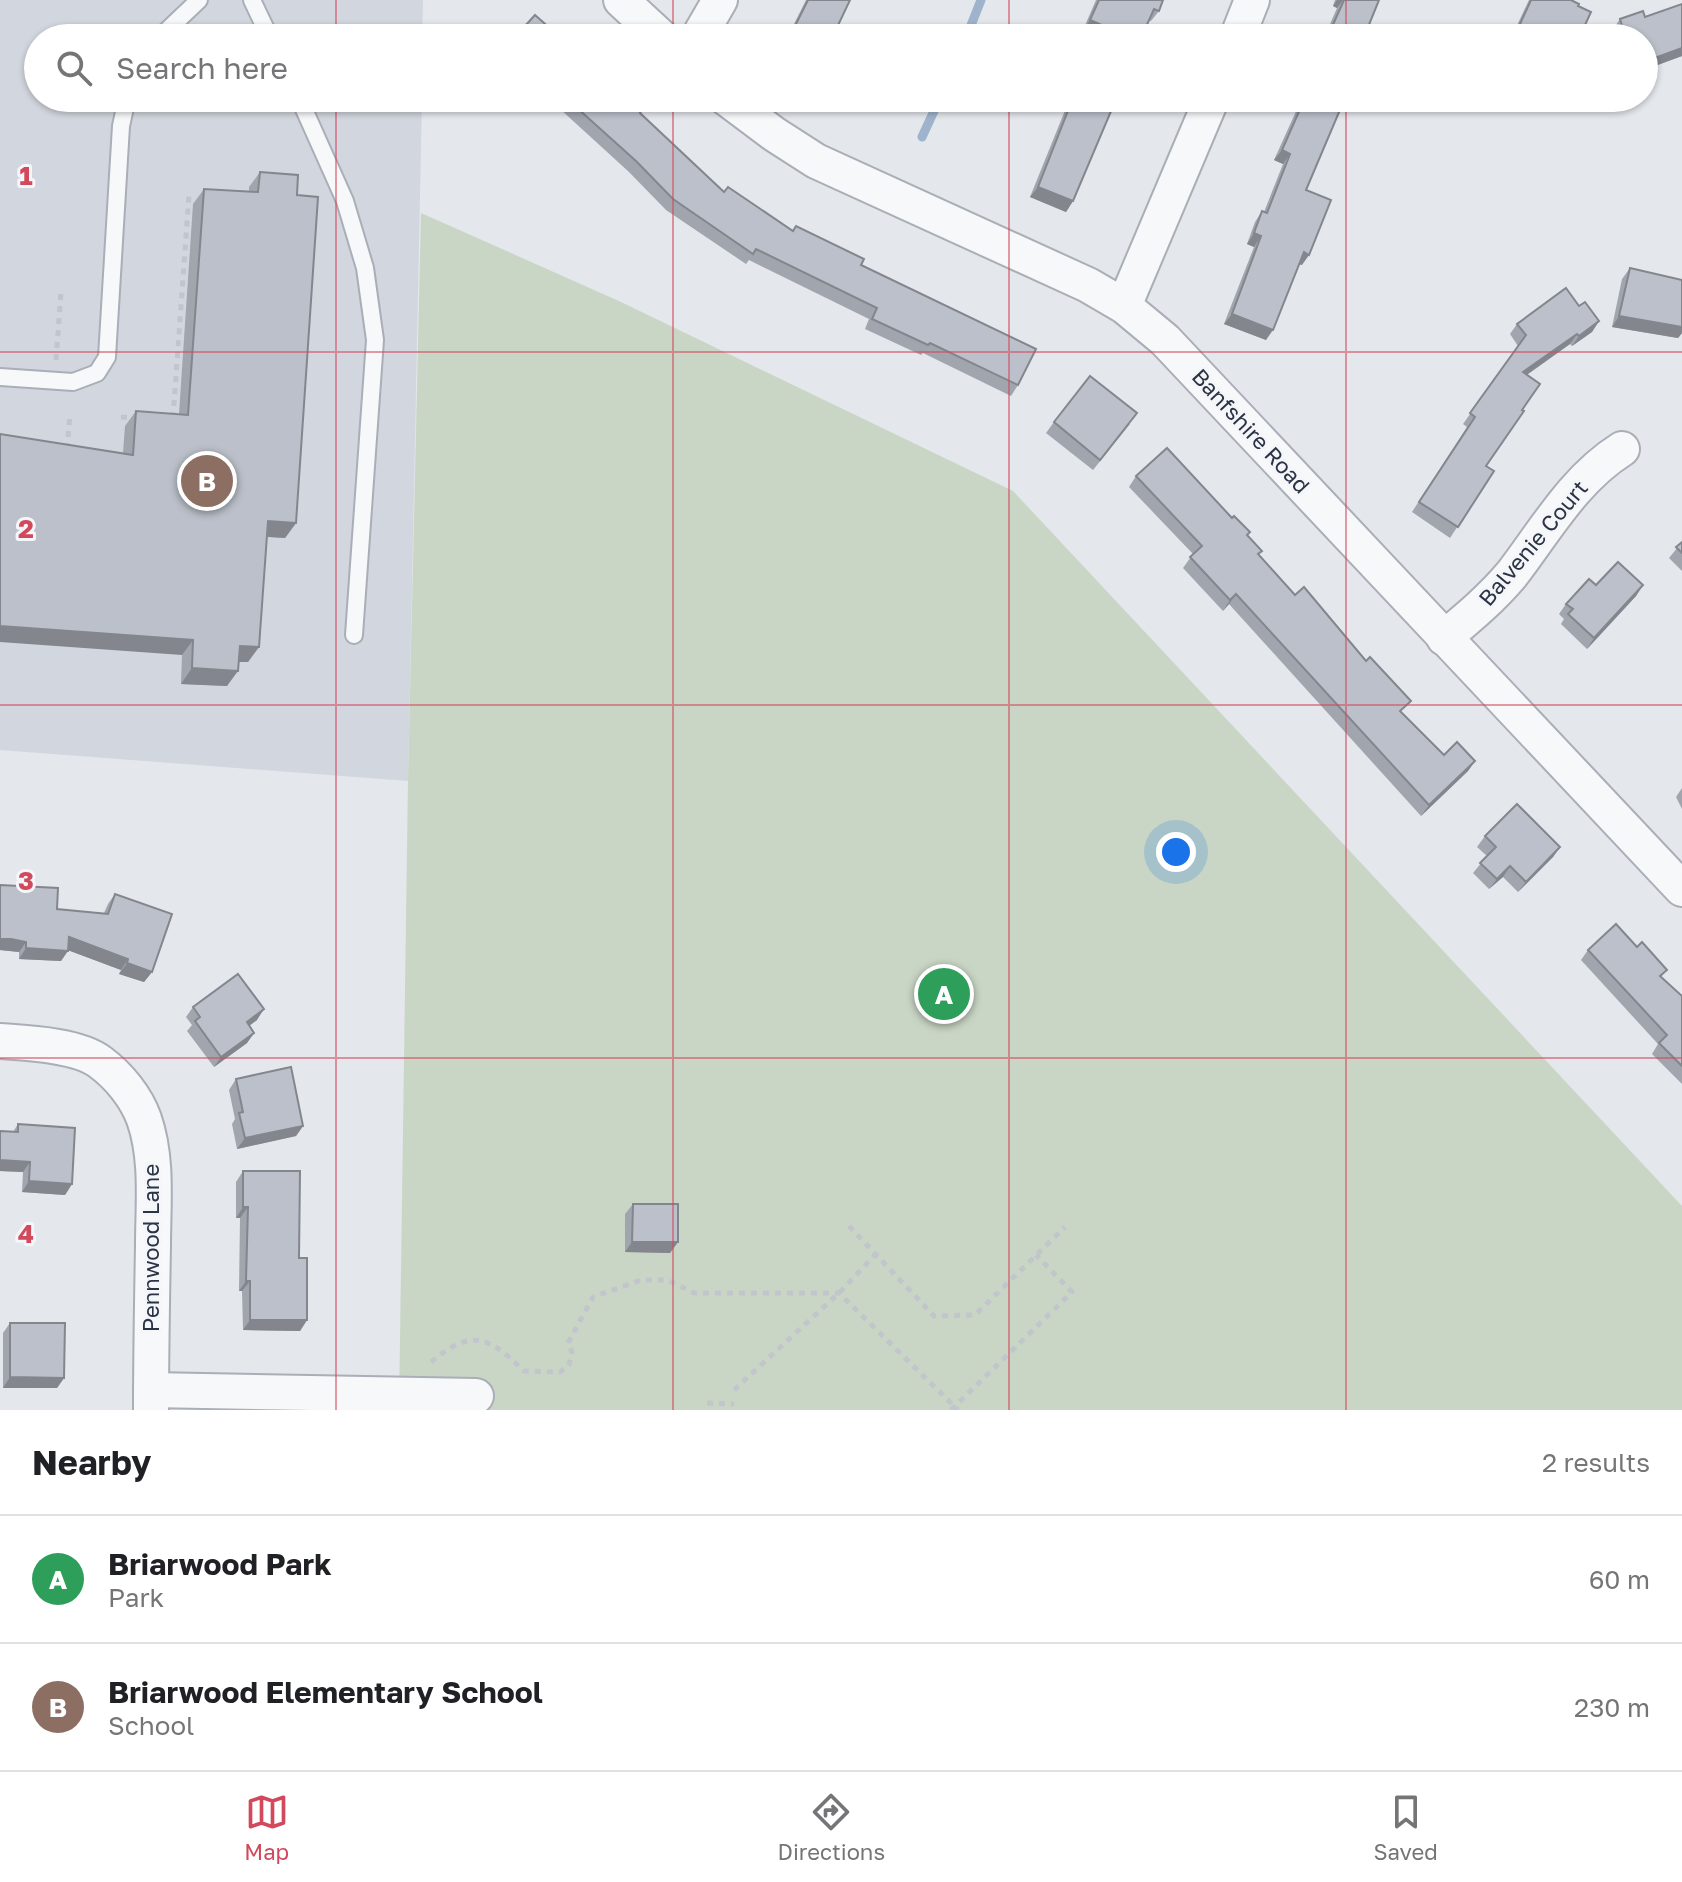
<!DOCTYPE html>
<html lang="en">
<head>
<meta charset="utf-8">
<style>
  :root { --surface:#fff; --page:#f2f2f2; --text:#202124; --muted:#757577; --line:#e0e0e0; --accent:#d1495b }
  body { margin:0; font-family:"Golos Text",sans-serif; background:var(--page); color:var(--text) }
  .you { position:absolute; left:1176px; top:852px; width:28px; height:28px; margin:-20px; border:6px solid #fff; border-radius:50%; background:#1a73e8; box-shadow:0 0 0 12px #1a73e833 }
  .badge { display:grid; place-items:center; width:52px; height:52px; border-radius:50%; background:var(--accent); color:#fff; font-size:26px; font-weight:700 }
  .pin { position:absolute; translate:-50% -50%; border:4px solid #fff; box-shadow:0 2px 8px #0006 }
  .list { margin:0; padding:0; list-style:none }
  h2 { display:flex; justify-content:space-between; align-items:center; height:104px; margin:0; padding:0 32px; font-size:34px }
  h2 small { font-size:26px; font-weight:400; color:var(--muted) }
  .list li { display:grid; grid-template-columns:52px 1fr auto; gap:24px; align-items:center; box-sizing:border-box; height:128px; padding:0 32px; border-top:2px solid var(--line) }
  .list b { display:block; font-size:30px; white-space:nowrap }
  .list p { margin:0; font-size:26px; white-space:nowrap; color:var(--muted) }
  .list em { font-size:26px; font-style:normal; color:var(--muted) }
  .icon { flex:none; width:44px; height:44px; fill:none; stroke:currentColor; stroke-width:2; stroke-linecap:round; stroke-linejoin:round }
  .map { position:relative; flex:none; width:1682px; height:1410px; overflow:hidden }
  .search { position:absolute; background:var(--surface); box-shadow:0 2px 6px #0004; left:24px; right:24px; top:24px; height:88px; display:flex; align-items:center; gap:20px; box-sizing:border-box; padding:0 28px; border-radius:44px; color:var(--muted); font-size:30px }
  .sheet { height:360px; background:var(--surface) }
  nav { display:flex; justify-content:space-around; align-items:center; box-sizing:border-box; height:112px; border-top:2px solid var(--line); background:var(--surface); font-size:22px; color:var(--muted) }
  nav a { display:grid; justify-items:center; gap:4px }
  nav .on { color:var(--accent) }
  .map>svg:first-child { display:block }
  .built { fill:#d2d6de }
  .green { fill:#c9d6c5 }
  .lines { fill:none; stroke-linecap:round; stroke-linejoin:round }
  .stream { stroke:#9fb4cc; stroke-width:9 }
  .lane-casing { stroke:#a9aeb7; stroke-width:20 }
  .street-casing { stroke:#a9aeb7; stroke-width:38 }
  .path { stroke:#c2c5cb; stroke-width:5; stroke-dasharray:6 6; stroke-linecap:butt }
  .lane { stroke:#f7f8fa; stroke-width:16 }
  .street { stroke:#f7f8fa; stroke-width:34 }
  .wall { fill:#a1a5ae }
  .shaded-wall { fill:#83868d }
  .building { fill:#bbc0ca; stroke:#83868d; stroke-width:2 }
  .grid { fill:none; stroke:#d1495b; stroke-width:2; stroke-opacity:0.55 }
  .labels { text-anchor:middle; stroke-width:6; stroke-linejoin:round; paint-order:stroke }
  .street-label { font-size:22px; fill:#2b3445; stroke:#f4f6f9 }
  .grid-label { font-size:26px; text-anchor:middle; font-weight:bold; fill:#d1495b; stroke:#f4f6f9; stroke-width:6; stroke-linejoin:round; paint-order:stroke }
</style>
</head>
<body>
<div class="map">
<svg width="1682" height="1410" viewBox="0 0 1682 1410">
  <rect width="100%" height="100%" fill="#e4e7ec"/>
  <polygon class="built" points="0,0 423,0 422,38 38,38 38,98 422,98 408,781 0,750"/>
  <polygon class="green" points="421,213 621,302 1013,491 1682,1206 1682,1410 399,1410 408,781"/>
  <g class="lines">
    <g class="stream">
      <polyline points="966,38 981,0"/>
      <polyline points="922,137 940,98"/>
    </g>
    <defs>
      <g id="lane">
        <polyline points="252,0 270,38"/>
        <polyline points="159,38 199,0"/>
        <polyline points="299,98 345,201 365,268 375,340 354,635"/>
        <polyline points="0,377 73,382 97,373 107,357 121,126 127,98"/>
      </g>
      <g id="street">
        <polyline points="621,0 662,38"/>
        <polyline points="698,38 720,0"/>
        <polyline points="1237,38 1252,0"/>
        <polyline points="726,98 774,134 816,161 1088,285 1124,306 1165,340 1682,889"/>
        <polyline points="1124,306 1212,98"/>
        <path d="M 1444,638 C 1468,618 1492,598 1512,574 C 1545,531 1574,479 1622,449"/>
        <path d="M 0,1041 C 27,1043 78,1045 100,1062 C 119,1076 136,1097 144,1119 C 158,1159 153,1204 153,1246 C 152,1300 151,1355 151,1410"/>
        <polyline points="151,1390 476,1396"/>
      </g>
    </defs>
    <use href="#lane" class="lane-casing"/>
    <use href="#street" class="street-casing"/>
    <g class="path">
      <polyline points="56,360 61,292"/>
      <polyline points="121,417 137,418"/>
      <polyline points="173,418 189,195"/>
      <polyline points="67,449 70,414"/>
      <polyline points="849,1226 934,1316 975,1315 1065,1227"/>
      <path d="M 431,1362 C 472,1328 488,1336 524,1371 L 560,1372 L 569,1365 L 572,1352 L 568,1343 L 593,1297 L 641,1280 L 667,1280 L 694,1293 L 839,1293 L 958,1410"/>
      <polyline points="734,1390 839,1293 875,1255"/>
      <polyline points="707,1403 734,1404"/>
      <polyline points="951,1410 1072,1292 1036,1255"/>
    </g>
    <use href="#lane" class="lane"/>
    <use href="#street" class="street"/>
  </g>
  <g class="wall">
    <polygon points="806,0 850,0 832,38 787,38"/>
    <polygon points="1096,0 1163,0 1159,11 1151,21 1149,20 1141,38 1094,38 1095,35 1083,30"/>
    <polygon points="1335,0 1379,0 1364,37 1366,38 1324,38 1337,8 1333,6"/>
    <polygon points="1529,0 1571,0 1578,6 1579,38 1511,38"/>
    <polygon points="1645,17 1682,56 1644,70 1644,38 1616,38 1613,29 1620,19"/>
    <polygon points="548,98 628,98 640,113 724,192 793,231 796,226 861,265 1018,385 1011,396 923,353 921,355 865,329 869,319 749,260 746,264 666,210 629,172"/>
    <polygon points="1070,98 1120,98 1109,116 1073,201 1066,212 1030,197"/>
    <polygon points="1302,98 1345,98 1306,190 1302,265 1299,264 1266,340 1224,324 1254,247 1247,244 1255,222 1262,211 1264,212 1283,164 1274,160"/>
    <polygon points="260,172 297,195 296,523 285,538 266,537 259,647 248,662 239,662 227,686 181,684 182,655 123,453 125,426 136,411 179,414 193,204 204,189 249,192 249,187"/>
    <polygon points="1630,268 1682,327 1682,333 1678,338 1612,327 1622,279"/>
    <polygon points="1579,306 1599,321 1592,332 1572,346 1570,344 1527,375 1522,410 1486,466 1494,471 1450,538 1412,512 1467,427 1463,424 1518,346 1510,334 1517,324"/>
    <polygon points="1054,422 1130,424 1093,470 1046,433"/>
    <polygon points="1136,476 1232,518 1250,532 1247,536 1259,555 1402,713 1444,755 1475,761 1468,771 1421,816 1229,604 1223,611 1183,568 1193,554 1129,487"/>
    <polygon points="1682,542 1682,571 1669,558"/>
    <polygon points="1596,585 1643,585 1636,596 1587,649 1561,624 1564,619 1559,614 1566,604"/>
    <polygon points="1682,788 1682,809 1676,797"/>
    <polygon points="1485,836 1560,847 1553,857 1518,892 1503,877 1489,889 1473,873 1487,856 1477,847"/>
    <polygon points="0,885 57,909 104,913 108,904 115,894 152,972 144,982 119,974 121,970 68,950 61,961 19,959 19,952 0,950"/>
    <polygon points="1637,947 1667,970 1661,977 1682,996 1682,1084 1652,1054 1658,1044 1581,960 1588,950"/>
    <polygon points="193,1007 257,1020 249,1026 254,1033 247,1043 214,1067 187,1031 192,1025 186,1017"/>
    <polygon points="236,1079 303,1126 296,1136 237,1149 232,1124 235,1119 229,1090"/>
    <polygon points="18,1124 72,1184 65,1195 22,1192 23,1172 0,1171 0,1131 13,1132"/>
    <polygon points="243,1171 299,1258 307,1320 300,1331 243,1330 242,1291 239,1291 240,1218 236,1218 236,1182"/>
    <polygon points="633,1204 678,1242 670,1253 625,1252 625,1214"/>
    <polygon points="10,1323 64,1378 57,1388 3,1388 3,1333"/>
  </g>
  <g class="shaded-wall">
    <polygon points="1337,0 1343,0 1337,8 1333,6"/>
    <polygon points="1090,20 1102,25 1095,35 1083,30"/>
    <polygon points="1682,48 1682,56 1644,70 1644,62"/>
    <polygon points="1282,150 1290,154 1283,164 1274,160"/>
    <polygon points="1038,187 1073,201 1066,212 1030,197"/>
    <polygon points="1254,233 1261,236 1254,247 1247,244"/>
    <polygon points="1304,252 1309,255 1302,265 1296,263"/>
    <polygon points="1232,314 1273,330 1266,340 1224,324"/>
    <polygon points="1619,316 1682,327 1682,333 1678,338 1612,327"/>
    <polygon points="1599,321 1592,332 1572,346 1579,336"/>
    <polygon points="1577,334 1570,344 1515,383 1523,372"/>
    <polygon points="268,521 296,523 285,538 257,536"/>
    <polygon points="1643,585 1636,596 1587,649 1594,638"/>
    <polygon points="1236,594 1229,604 1223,611 1230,600"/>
    <polygon points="0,626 193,640 182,655 0,642"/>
    <polygon points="240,646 259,647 248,662 229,662"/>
    <polygon points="192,668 238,671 227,686 181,684"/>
    <polygon points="1475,761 1468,771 1421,816 1429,805"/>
    <polygon points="1560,847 1553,857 1518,892 1526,882"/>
    <polygon points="1510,866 1503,877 1489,889 1497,879"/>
    <polygon points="69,937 128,959 121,970 62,948"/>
    <polygon points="0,939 11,939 26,942 19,952 0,950"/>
    <polygon points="26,948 68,951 61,961 19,959"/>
    <polygon points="127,963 152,972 144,982 119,974"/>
    <polygon points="264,1009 257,1020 239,1033 247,1022"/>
    <polygon points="254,1033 247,1043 214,1067 221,1057"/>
    <polygon points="303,1126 296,1136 237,1149 245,1138"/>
    <polygon points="0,1160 30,1162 23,1172 0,1171"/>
    <polygon points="29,1181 72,1184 65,1195 22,1192"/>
    <polygon points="243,1207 248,1207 240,1218 236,1218"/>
    <polygon points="632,1242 678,1242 670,1253 625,1252"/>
    <polygon points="246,1281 250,1281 242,1291 239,1291"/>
    <polygon points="250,1320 307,1320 300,1331 243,1330"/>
    <polygon points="10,1377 64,1378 57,1388 3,1388"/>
  </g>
  <g class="building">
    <polygon points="808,0 850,0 832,38 789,38"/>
    <polygon points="1099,0 1163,0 1159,11 1154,9 1141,38 1097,38 1102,25 1090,20"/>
    <polygon points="1344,0 1379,0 1364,37 1366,38 1327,38"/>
    <polygon points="1531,0 1571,0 1579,4 1578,6 1591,12 1579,38 1521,38 1515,35"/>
    <polygon points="1682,4 1682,48 1644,62 1644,38 1626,38 1620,19 1643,11 1645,17"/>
    <polygon points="535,15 561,38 514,38"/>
    <polygon points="566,98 628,98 642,110 640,113 724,192 728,187 793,231 796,226 864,259 861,265 1036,349 1018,385 930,343 928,345 872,319 877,308 756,249 753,254 673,199 636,161"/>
    <polygon points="1073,98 1120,98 1117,106 1114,104 1073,201 1038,187"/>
    <polygon points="1305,98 1345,98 1306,190 1331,200 1309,255 1304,252 1273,330 1232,314 1261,236 1254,233 1262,211 1267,213 1290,154 1282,150"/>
    <polygon points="260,172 298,175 297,195 318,197 296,523 268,521 259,647 240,646 238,671 192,668 193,640 0,626 0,434 133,455 136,411 188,415 204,189 258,192"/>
    <polygon points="1630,268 1682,280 1682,327 1619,316"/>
    <polygon points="1566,288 1579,306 1585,302 1599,321 1579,336 1577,334 1523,372 1540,384 1522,410 1524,411 1486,466 1494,471 1458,527 1419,502 1475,417 1470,413 1526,335 1517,324"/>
    <polygon points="1090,376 1137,413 1100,460 1054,422"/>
    <polygon points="1167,448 1232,518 1234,516 1250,532 1247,535 1262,551 1258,554 1295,595 1304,587 1366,661 1370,657 1411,701 1400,711 1444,755 1457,742 1475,761 1429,805 1236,594 1230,600 1190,557 1202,546 1136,476"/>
    <polygon points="1682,542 1682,553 1676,547"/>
    <polygon points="1618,562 1643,585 1594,638 1568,614 1573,609 1566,604 1589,579 1596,585"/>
    <polygon points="1517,804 1560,847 1526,882 1510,866 1497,879 1480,863 1496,847 1485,836"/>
    <polygon points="0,885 58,888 57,909 108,914 115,894 172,914 152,972 127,963 128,959 69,937 68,951 26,948 26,942 11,939 0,939"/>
    <polygon points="1616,924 1637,947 1642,942 1667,970 1660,976 1682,996 1682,1066 1659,1043 1667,1035 1588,950"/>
    <polygon points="238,974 264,1009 247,1022 254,1033 221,1057 195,1021 200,1017 193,1007"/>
    <polygon points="291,1067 303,1126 245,1138 239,1113 243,1112 236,1079"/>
    <polygon points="18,1124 75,1128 72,1184 29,1181 30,1162 0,1160 0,1131 18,1132"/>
    <polygon points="243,1171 300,1171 299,1258 307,1258 307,1320 250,1320 250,1281 246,1281 248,1207 243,1207"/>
    <polygon points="633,1204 678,1204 678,1242 632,1242"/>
    <polygon points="10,1323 65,1323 64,1378 10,1377"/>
  </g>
  <path class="grid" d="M 336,0 L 336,38M 673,0 L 673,38M 1009,0 L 1009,38M 1346,0 L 1346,38M 336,98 L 336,1410M 673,98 L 673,1410M 1009,98 L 1009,1410M 1346,98 L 1346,1410M 0,352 L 1682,352M 0,705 L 1682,705M 0,1058 L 1682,1058"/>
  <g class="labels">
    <g class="street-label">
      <text transform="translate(1251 431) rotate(47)" y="8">Banfshire Road</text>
      <text transform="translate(1533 543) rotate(-50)" y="8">Balvenie Court</text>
      <text transform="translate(151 1248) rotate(-90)" y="8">Pennwood Lane</text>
    </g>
  </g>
  <g class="grid-label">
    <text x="26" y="185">1</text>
    <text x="26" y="538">2</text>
    <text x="26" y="890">3</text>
    <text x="26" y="1243">4</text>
  </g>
</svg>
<div class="you"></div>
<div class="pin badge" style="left:944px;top:994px;background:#2e9e5b">A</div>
<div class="pin badge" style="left:207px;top:481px;background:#8d6e63">B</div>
<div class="search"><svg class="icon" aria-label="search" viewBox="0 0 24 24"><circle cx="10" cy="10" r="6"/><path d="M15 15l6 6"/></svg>Search here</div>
</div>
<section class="sheet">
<h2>Nearby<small>2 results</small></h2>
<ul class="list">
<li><span class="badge" style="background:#2e9e5b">A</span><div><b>Briarwood Park</b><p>Park</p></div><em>60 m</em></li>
<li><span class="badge" style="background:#8d6e63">B</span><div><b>Briarwood Elementary School</b><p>School</p></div><em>230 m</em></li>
</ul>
</section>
<nav>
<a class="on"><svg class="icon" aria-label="map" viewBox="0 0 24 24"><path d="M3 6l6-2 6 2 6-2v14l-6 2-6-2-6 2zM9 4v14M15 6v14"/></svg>Map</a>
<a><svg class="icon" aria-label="directions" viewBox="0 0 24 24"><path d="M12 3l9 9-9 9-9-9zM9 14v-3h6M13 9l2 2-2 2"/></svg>Directions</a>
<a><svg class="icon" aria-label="saved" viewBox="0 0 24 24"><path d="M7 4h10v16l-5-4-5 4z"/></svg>Saved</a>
</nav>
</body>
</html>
